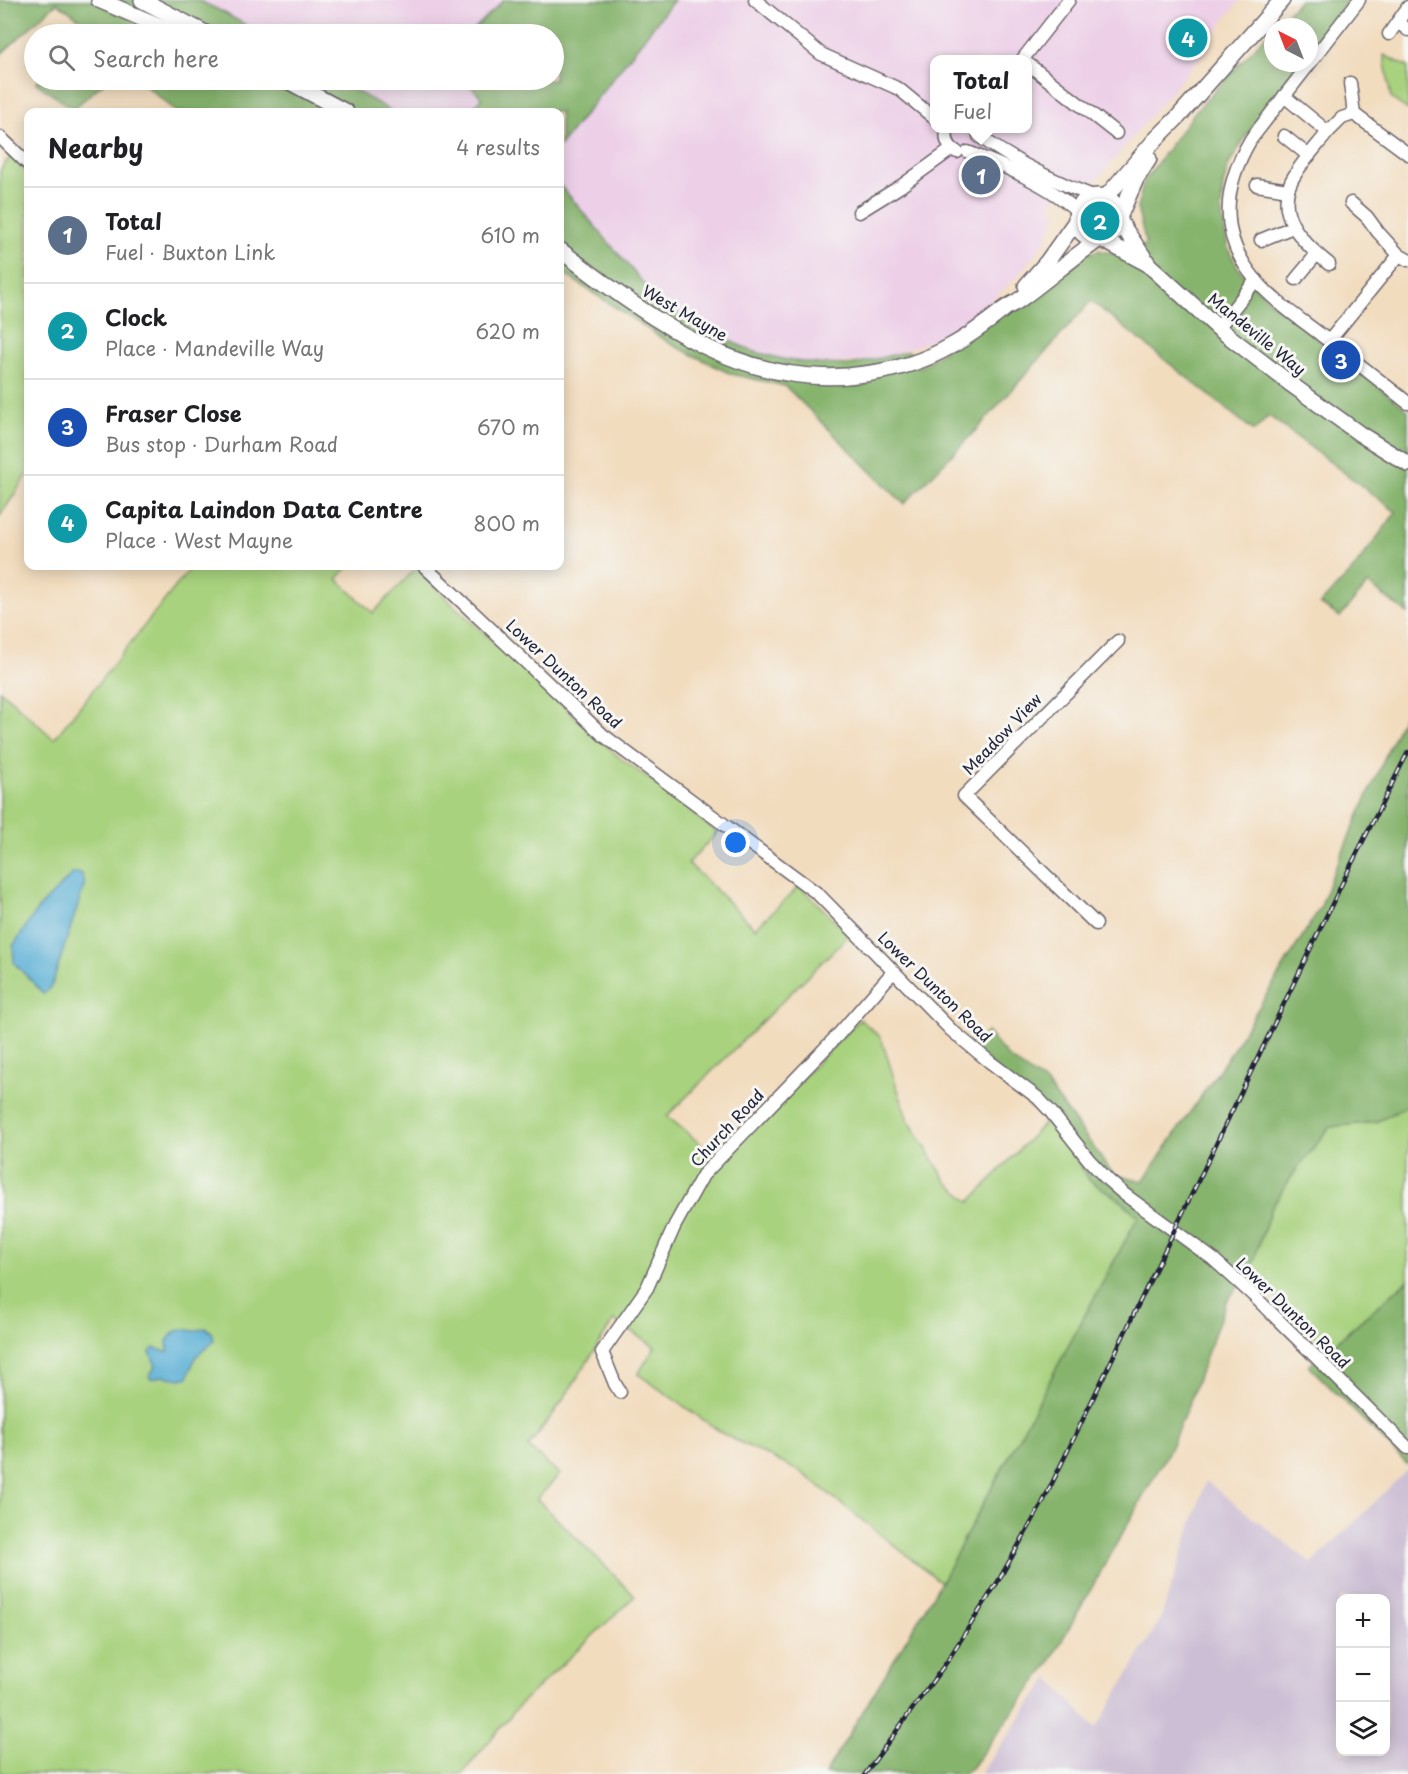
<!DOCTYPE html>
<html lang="en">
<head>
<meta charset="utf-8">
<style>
  :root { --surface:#fff; --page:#f6f6f6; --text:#202124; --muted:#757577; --line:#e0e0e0; --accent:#b5179e }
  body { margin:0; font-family:"Playpen Sans",sans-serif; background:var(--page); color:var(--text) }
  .controls { position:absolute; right:18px; bottom:18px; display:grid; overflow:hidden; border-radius:12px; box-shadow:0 3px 15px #0003 }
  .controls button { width:54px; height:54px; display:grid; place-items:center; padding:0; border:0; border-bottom:2px solid var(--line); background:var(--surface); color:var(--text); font:30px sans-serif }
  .compass { position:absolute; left:1264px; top:18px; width:54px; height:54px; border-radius:50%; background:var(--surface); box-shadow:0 3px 15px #0003; rotate:318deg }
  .you { position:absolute; left:736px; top:843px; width:21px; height:21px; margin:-15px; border:4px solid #fff; border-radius:50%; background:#1a73e8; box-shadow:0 0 0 9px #1a73e833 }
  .badge { display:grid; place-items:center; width:39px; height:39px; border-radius:50%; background:var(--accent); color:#fff; font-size:20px; font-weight:700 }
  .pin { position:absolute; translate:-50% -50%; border:3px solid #fff; box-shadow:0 2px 6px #0006 }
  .popup { position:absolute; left:930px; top:55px; width:102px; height:78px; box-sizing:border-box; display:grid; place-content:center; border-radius:12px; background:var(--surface); filter:drop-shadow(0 2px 4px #0005); font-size:20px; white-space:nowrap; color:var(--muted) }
  .popup b { font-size:22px; color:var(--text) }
  .popup::after { content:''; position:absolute; left:50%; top:100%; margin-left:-12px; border:12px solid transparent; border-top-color:var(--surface) }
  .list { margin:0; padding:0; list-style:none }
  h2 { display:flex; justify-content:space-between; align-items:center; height:78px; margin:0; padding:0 24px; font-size:26px }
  h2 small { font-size:20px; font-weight:400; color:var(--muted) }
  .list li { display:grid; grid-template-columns:39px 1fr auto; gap:18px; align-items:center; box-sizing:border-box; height:96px; padding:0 24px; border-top:2px solid var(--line) }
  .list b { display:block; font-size:22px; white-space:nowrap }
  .list p { margin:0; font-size:20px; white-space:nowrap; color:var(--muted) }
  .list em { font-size:20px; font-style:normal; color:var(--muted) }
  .icon { flex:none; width:33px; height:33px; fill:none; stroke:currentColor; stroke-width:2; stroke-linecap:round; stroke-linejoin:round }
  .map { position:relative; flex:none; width:1408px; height:1774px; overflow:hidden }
  .search { position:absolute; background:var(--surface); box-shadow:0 3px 15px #0003; left:24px; top:24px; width:540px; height:66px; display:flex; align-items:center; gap:15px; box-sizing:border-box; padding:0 21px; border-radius:33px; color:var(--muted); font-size:22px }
  .panel { position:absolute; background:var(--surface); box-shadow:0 3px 15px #0003; left:24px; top:108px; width:540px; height:462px; border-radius:12px }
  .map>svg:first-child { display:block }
  .built { fill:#edd0e8; fill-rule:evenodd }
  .industrial { fill:#ccbed4; fill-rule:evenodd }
  .green { fill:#a8d27e; stroke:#657a5c; stroke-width:1.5 }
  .forest { fill:#86b46d; stroke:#546b54; stroke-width:1.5 }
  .water { fill:#58afd5; stroke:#3d6888; stroke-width:1.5 }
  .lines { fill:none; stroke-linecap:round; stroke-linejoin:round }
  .minor-casing { stroke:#6b6369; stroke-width:15 }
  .major-casing { stroke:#6b6369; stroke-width:18 }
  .minor { stroke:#fff; stroke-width:12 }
  .major { stroke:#fff; stroke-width:15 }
  .rail-casing { stroke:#22223b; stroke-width:4.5 }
  .rail { stroke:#f6f6f2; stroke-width:2; stroke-dasharray:7; stroke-linecap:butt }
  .labels { text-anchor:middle; stroke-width:6; stroke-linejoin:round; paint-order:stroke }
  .street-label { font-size:16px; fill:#22223b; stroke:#f6f6f2 }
</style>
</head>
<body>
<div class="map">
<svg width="1408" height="1774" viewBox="0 0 1408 1774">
  <rect width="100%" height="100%" fill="#f6f6f2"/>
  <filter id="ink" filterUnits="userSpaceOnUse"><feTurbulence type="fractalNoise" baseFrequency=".0167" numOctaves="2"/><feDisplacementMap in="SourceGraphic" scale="12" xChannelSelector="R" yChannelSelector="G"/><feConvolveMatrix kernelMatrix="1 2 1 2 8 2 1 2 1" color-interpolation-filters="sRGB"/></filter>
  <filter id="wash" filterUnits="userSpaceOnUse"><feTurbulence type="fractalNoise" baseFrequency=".008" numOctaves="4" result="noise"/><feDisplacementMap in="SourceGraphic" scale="24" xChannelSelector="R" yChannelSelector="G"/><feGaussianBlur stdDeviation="1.35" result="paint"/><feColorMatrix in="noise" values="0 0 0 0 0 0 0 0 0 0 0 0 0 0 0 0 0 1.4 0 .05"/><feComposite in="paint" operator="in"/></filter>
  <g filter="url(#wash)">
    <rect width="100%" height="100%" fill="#f2dcbe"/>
    <g class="built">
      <polygon points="198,0 504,0 469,34 261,34 223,12"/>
      <path d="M 672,0 L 1241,0 L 1224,20 L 1201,56 L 1095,182 L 1068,178 L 1049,207 L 1055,212 L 1056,217 L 1044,243 L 1016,278 L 973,317 L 928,342 L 884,357 L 868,361 L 838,363 L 813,364 L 780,359 L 755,352 L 708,332 L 661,304 L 560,185 L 560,145 ZM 934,60 L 1028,60 L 1028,128 L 934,128 Z"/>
      <polygon points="337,80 465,80 482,98 468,112 393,112"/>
    </g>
    <path class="industrial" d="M 1408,1469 L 1408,1774 L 980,1774 L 1049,1678 L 1096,1729 L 1160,1620 L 1206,1481 L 1312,1564 ZM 1340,1598 L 1386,1598 L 1386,1752 L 1340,1752 Z"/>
    <g class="green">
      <polygon points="1384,55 1408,67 1408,110 1391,98"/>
      <polygon points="11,156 28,174 28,474 0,516 0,170"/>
      <polygon points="192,566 349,566 337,579 373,613 417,567 450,602 620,758 661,787 717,833 688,863 755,928 800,886 849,935 667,1116 721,1161 860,1019 881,1038 907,1118 947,1182 970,1202 1046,1121 1076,1158 1089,1180 1122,1201 1138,1217 941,1582 801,1472 725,1435 638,1374 655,1347 614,1320 559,1406 528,1447 560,1474 537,1499 635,1596 521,1703 462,1774 0,1774 0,690 54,739"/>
      <polygon points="1408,1106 1408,1280 1328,1349 1250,1272 1271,1208 1296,1170 1330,1127 1376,1122"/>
    </g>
    <g class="forest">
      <polygon points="0,0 198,0 223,12 261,34 82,34 90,26 57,3 0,55"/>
      <polygon points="504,0 674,0 560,146 560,112 468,112 482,98 465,80 554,80 554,34 469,34"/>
      <polygon points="1300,0 1348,0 1309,51 1309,27 1274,27"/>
      <polygon points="1273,28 1273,63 1300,63 1246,136 1229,164 1223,186 1221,210 1228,249 1240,271 1269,301 1408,410 1408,614 1368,584 1340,617 1320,604 1352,571 1396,512 1269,416 1254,431 1091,301 979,427 904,504 785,386 731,374 671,344 560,271 560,185 661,304 708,332 755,352 787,360 818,364 851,365 909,351 919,368 1079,258 1098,250 1134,259 1146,243 1137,208 1144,181 1194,113"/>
      <polygon points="39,80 107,80 73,109 36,83"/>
      <polygon points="139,80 337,80 393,112 177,112"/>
      <polygon points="1408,705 1408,1106 1376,1122 1330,1127 1296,1170 1271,1208 1250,1272 1226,1302 1188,1406 1170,1449 1048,1665 971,1768 964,1774 825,1774 941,1582 1138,1217 1122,1201 1089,1180 1076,1158 1046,1121 987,1065 967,1051 987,1032 1009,1058 1047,1084 1114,1175 1143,1181 1232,1051 1321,906 1330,880"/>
      <polygon points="1408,1280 1408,1465 1309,1366"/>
    </g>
    <g class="water">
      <polygon points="73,873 81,873 85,883 52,985 44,994 14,963 13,946 37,910"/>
      <path d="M 205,1328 L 212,1332 L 214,1340 C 210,1348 204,1348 199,1354 C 192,1360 192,1369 188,1377 L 181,1379 L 163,1376 L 151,1379 L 149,1376 L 156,1366 L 150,1352 L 154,1348 L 168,1352 L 167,1341 L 174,1332 L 183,1329 L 194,1331 Z"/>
    </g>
  </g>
  <g filter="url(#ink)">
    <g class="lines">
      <defs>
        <g id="minor">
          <polyline points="755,0 821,54 899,89 934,118"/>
          <path d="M 1359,0 L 1251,139 C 1223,186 1218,235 1255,279 C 1273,301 1299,318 1321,335 C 1350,357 1379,380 1408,403"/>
          <polyline points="1398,22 1408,30"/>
          <polyline points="1389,34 1408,7"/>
          <polyline points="1022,60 1069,0"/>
          <polyline points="1028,64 1116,133"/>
          <polyline points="1350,83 1354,114"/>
          <polyline points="1284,96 1328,132 1342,118 1354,114 1408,154"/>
          <path d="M 948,128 C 944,139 948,147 957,152"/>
          <path d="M 1328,132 C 1318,145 1305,158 1296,173 C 1271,210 1300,241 1329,264"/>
          <path d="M 979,136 C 1014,161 1053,181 1093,196"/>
          <polyline points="1284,136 1309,156"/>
          <polyline points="0,137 28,164"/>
          <path d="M 968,152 C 1002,165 1051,186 1077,211"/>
          <polyline points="1257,185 1288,190"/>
          <polyline points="1351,203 1367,217 1378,232 1399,255 1408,260"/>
          <polyline points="859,212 901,186 952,149"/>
          <polyline points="1261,240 1293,227"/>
          <polyline points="1296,279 1317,254"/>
          <polyline points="1218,328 1256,280"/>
          <polyline points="1329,341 1399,255"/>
          <polyline points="424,566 603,735 818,894 951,1030 990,1062 1038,1098 1051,1112 1089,1160 1108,1180 1124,1194 1213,1259 1253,1295 1408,1448"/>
          <polyline points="1096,924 964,796 1118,641"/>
          <polyline points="620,1392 615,1384 602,1352 647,1288 675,1225 703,1175 838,1035 893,972"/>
        </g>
        <g id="major">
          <polyline points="99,0 178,34"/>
          <polyline points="142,0 207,34"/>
          <polyline points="286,80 346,112"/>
          <circle cx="1098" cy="218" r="22"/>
          <polyline points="1106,197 1155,140 1178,117 1282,0"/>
          <polyline points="1120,215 1136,179 1149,159"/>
          <polyline points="1120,222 1149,265 1218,328 1292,385 1360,434 1408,464"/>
          <polyline points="1103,240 1146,263"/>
          <path d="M 560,250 C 651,319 744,392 865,374 C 895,370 925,361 951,346 C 970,336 986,323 1003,310 C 1009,305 1016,303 1022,298 C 1048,279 1072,258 1098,240"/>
          <polyline points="1026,286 1047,262 1076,221"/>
        </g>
      </defs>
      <use href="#minor" class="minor-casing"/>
      <use href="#major" class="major-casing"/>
      <use href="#minor" class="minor"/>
      <use href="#major" class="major"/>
      <defs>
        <polyline id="rail" points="865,1774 946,1663 997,1583 1042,1504 1350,867 1408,752"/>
      </defs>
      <use href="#rail" class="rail-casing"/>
      <use href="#rail" class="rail"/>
    </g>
  </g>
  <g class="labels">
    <g class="street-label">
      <text transform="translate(685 313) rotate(30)" y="6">West Mayne</text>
      <text transform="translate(1257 334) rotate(39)" y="6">Mandeville Way</text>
      <text transform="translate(564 674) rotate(43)" y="6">Lower Dunton Road</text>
      <text transform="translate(1002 734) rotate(-46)" y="6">Meadow View</text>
      <text transform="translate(935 987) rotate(44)" y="6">Lower Dunton Road</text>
      <text transform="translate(727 1128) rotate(-47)" y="6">Church Road</text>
      <text transform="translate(1293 1313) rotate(44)" y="6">Lower Dunton Road</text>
    </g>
  </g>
</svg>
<div class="controls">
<button>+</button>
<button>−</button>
<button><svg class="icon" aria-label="layers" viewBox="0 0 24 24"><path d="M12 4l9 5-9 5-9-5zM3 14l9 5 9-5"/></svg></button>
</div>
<svg class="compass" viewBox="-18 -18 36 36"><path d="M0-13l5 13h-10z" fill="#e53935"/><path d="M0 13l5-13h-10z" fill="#757577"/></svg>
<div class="you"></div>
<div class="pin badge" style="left:981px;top:175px;background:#5c6f8a">1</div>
<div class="popup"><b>Total</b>Fuel</div>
<div class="pin badge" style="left:1100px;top:221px;background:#0f9aa8">2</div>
<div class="pin badge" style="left:1341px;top:360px;background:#1a4fb4">3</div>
<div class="pin badge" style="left:1188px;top:38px;background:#0f9aa8">4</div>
<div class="search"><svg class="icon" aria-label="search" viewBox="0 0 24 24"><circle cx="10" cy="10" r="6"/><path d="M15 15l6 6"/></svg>Search here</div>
<section class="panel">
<h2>Nearby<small>4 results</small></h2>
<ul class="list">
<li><span class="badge" style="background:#5c6f8a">1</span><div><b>Total</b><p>Fuel · Buxton Link</p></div><em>610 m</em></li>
<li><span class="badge" style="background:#0f9aa8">2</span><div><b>Clock</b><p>Place · Mandeville Way</p></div><em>620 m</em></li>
<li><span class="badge" style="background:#1a4fb4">3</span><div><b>Fraser Close</b><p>Bus stop · Durham Road</p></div><em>670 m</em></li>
<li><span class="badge" style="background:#0f9aa8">4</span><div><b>Capita Laindon Data Centre</b><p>Place · West Mayne</p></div><em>800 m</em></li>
</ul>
</section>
</div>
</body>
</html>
